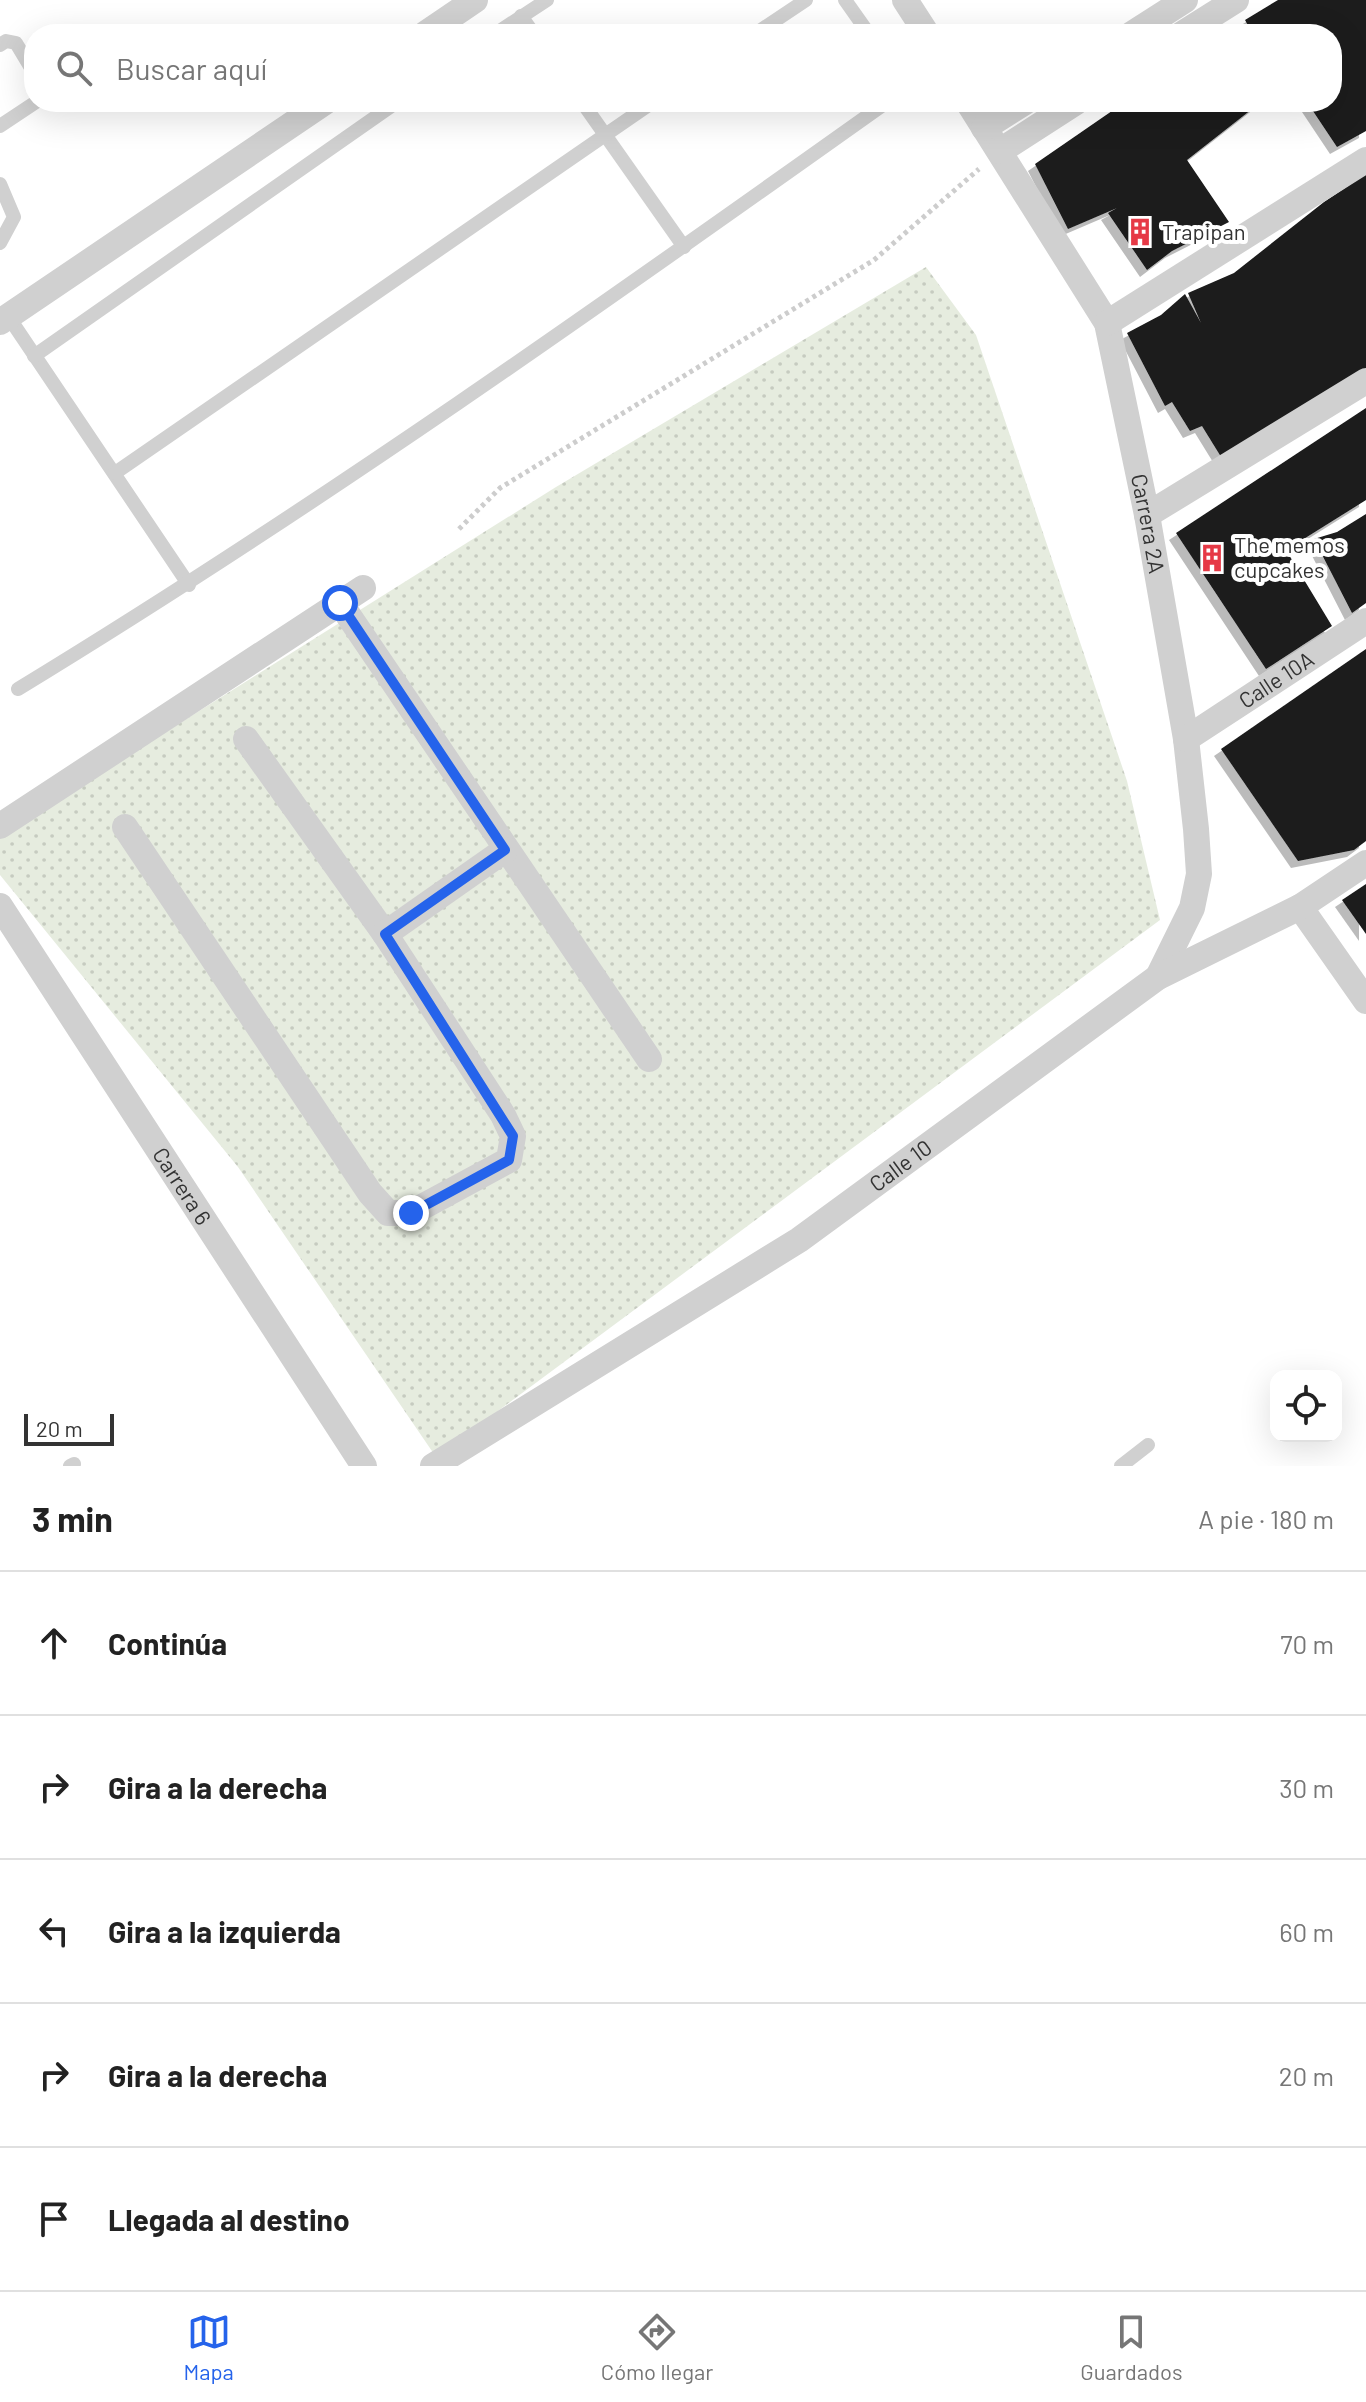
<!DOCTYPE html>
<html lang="es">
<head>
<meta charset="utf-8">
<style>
  :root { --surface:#fff; --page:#f2f2f2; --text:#222; --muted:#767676; --line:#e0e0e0; --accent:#2563eb }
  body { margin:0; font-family:Barlow,sans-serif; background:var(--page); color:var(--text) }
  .controls { position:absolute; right:24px; bottom:24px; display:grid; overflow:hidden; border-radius:16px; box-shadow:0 8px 32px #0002 }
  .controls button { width:72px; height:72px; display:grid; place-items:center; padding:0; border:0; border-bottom:2px solid var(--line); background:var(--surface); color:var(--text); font:40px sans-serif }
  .scale { position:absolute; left:24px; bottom:20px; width:90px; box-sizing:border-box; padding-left:8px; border:4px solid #333; border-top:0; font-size:22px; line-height:28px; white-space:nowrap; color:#333; -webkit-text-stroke:6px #fff; paint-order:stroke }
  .stop { position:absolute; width:24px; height:24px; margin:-18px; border:6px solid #2563eb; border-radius:50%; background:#fff }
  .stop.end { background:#2563eb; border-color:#fff; box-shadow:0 2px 8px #0008 }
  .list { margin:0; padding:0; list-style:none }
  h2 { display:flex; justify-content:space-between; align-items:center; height:104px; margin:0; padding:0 32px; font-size:34px }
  h2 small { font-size:26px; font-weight:400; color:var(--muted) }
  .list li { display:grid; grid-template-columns:52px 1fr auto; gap:24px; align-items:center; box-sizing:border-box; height:144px; padding:0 32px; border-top:2px solid var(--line) }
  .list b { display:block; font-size:30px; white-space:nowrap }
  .list em { font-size:26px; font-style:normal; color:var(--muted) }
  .icon { flex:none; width:44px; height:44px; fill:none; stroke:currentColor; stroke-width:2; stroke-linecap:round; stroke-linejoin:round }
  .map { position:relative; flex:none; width:1366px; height:1466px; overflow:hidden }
  .search { position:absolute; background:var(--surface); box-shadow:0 8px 32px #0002; left:24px; right:24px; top:24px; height:88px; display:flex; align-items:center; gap:20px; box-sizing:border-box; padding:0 28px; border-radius:32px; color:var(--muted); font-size:30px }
  .sheet { height:824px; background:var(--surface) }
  nav { display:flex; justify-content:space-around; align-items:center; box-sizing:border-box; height:112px; border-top:2px solid var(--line); background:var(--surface); font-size:22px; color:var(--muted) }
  nav a { display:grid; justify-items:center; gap:4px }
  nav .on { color:var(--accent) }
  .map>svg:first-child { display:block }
  .green { fill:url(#green-dots) }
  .building { fill:#1a1a1a; filter:url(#shadow) }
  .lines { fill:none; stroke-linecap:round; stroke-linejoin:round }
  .path { stroke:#cdcdcd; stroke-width:5; stroke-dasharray:4 4; stroke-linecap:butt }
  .lane { stroke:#d0d0d0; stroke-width:14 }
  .street { stroke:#d0d0d0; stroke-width:26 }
  .route { stroke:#2563eb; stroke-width:10 }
  .labels { text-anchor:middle; stroke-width:8; stroke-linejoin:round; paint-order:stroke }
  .poi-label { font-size:22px; fill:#333; stroke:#fff; text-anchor:start }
  .street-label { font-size:22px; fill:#333; stroke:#fff }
</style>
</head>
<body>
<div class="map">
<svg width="1366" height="1466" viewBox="0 0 1366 1466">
  <defs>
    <pattern id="green-dots" width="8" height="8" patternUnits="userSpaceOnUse" patternTransform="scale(2)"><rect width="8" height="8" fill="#e6ecdf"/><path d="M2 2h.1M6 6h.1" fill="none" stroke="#c6cbc0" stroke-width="1.8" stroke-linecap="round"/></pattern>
    <filter id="shadow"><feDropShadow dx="-7" dy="7" stdDeviation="0" flood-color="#0004"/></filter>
  </defs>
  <rect width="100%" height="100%" fill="#fff"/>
  <polygon class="green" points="926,267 976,335 1127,781 1160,920 436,1457 238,1167 0,875 0,836 556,487"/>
  <g class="building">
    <polygon points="1278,0 1366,0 1366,131 1337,147 1307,102 1332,102 1332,34 1253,34 1245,20"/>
    <polygon points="1125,102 1261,102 1187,160 1229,222 1172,251 1147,270 1108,213 1117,208 1068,229 1035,164"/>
    <polygon points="1366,174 1366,372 1223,460 1202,426 1190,431 1172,402 1165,406 1127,333 1161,315 1185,294 1201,323 1188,293 1234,273 1324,202"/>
    <polygon points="1366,408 1366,500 1286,550 1332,626 1266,669 1176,533"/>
    <polygon points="1366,514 1366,603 1352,613 1314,539 1337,532"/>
    <polygon points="1366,649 1366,841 1354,850 1298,861 1221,749"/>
    <polygon points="1366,884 1366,934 1342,900"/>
  </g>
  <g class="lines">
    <polyline class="path" points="459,529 500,488 874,260 979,169"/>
    <g class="lane">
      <polyline points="845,0 869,34"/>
      <polyline points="521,16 534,34"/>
      <polyline points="495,34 547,0"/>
      <polyline points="755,34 806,0"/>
      <polyline points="0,45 6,41 16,43 34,73"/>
      <polyline points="582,102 684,247"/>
      <polyline points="0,126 36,102"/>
      <polyline points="0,184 14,217 0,243"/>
      <polyline points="8,316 189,585"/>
      <polyline points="34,356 397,102"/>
      <polyline points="115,473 653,102"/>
      <path d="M 18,689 C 317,507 603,304 887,102"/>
      <polyline points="70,1466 74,1464"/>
      <polyline points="1121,1466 1148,1445"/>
    </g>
    <g class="street">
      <polyline points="905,0 927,34"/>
      <polyline points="425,34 475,0"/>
      <polyline points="1132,34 1185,0"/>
      <polyline points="1182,34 1236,0"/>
      <path id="s1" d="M 968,102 L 1107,323 L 1147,515 L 1186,739 L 1196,829 L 1199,874 L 1192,908 L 1158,977"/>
      <polyline points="984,128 1025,102"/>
      <polyline points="1000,151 1076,102"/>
      <polyline points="0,322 325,102"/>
      <polyline points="1107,323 1366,160"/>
      <polyline points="1147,515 1366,381"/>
      <polyline points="340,603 649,1059"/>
      <path id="s2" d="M 1186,739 L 1366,621"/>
      <polyline points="0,826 363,588"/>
      <polyline points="125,827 370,1193 388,1213 411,1213 509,1160 513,1136 503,1115 385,934 246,739"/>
      <path id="s3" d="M 0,906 L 364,1466"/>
      <polyline points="1300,907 1366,1001"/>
      <polyline points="385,934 505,850"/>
      <path id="s4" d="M 433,1466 L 799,1240 L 1158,977 L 1300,907 L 1366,863"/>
    </g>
  </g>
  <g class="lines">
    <polyline class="route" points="340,603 505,850 385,934 513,1136 509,1160 411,1213"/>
  </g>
  <defs>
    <symbol id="building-bare" viewBox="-9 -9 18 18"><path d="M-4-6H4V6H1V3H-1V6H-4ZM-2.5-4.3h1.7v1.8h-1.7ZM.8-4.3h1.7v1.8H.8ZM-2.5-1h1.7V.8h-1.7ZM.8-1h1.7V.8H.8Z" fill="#e63946" stroke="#fff" stroke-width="2.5" paint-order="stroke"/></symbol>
  </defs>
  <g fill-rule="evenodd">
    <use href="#building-bare" x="1120" y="212" width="40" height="40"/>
    <use href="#building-bare" x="1192" y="538" width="40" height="40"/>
  </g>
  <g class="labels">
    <g class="poi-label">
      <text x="1162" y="240">Trapipan</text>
      <text x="1234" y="553">The memos<tspan x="1234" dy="25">cupcakes</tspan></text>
    </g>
    <g class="street-label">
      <text dy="8" stroke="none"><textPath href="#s1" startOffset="466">Carrera 2A</textPath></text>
      <text dy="8" stroke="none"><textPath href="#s2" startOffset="108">Calle 10A</textPath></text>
      <text dy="8" stroke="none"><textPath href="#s4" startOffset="556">Calle 10</textPath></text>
      <text dy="8" stroke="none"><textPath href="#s3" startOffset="334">Carrera 6</textPath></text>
    </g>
  </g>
</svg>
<div class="controls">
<button><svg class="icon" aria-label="locate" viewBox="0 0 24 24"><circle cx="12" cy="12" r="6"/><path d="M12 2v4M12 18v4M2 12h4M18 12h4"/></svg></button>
</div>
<div class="scale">20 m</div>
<div class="stop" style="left:340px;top:603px"></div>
<div class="stop end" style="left:411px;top:1213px"></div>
<div class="search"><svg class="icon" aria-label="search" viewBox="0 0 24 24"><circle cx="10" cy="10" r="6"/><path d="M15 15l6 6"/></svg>Buscar aquí</div>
</div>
<section class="sheet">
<h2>3 min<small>A pie · 180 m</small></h2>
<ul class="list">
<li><svg class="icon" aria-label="ahead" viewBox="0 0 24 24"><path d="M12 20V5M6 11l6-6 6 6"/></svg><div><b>Continúa</b></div><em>70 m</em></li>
<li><svg class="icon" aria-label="right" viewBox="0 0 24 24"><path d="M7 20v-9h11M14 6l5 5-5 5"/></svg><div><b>Gira a la derecha</b></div><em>30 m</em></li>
<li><svg class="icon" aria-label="left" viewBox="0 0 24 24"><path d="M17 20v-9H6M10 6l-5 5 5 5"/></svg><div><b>Gira a la izquierda</b></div><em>60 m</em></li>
<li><svg class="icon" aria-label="right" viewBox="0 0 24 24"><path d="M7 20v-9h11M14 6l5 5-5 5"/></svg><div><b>Gira a la derecha</b></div><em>20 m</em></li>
<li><svg class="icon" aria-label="arrive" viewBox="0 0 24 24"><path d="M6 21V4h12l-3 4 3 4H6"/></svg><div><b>Llegada al destino</b></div></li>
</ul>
</section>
<nav>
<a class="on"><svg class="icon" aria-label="map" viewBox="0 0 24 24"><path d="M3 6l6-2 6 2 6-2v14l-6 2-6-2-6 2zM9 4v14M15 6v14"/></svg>Mapa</a>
<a><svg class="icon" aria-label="directions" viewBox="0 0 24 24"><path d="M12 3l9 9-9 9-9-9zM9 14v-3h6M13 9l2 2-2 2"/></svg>Cómo llegar</a>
<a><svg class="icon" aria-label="saved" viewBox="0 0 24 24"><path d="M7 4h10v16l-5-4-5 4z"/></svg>Guardados</a>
</nav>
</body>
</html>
